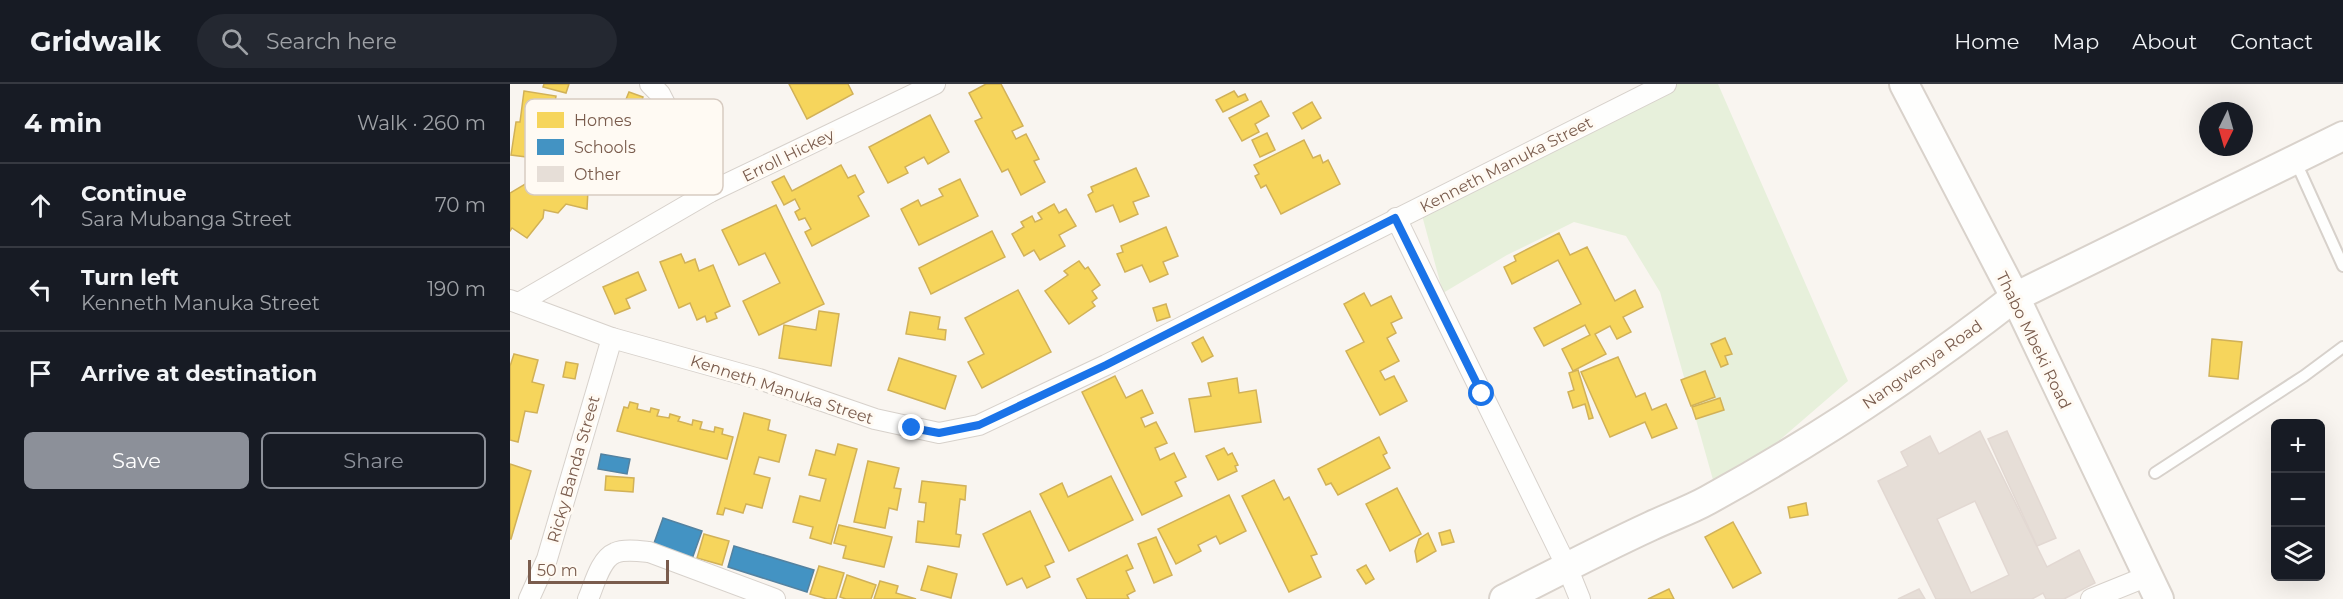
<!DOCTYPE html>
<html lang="en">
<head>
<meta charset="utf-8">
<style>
  :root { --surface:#171b24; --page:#242831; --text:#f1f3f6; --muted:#9ea1a6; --line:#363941; --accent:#8c9099 }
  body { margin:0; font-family:Montserrat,sans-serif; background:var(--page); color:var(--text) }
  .controls { position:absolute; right:18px; bottom:18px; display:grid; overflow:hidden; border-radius:9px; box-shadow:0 6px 24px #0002 }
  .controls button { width:54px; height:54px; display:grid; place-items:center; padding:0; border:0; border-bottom:2px solid var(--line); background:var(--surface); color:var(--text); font:30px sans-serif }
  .compass { position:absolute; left:1689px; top:18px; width:54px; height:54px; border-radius:50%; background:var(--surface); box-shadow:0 6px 24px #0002; rotate:185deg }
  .scale { position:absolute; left:18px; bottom:15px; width:141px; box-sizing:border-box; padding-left:6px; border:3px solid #7a5c4d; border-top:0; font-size:16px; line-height:21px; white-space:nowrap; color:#7a5c4d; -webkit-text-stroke:4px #fffaf3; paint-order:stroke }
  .stop { position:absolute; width:18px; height:18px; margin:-14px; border:4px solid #1a73e8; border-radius:50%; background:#fff }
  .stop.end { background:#1a73e8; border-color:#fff; box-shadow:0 2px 6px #0008 }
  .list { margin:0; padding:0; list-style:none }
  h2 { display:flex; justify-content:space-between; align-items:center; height:78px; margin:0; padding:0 24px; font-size:26px }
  h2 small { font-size:20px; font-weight:400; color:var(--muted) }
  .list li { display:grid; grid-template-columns:39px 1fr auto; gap:18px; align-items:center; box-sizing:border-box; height:84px; padding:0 24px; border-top:2px solid var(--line) }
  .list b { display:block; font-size:22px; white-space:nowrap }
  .list p { margin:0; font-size:20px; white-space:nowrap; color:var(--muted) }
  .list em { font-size:20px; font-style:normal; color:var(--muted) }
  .actions { display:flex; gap:12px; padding:18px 24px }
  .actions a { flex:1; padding:14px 0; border:2px solid var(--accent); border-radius:9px; text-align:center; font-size:21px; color:var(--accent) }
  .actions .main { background:var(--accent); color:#fff }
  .icon { flex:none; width:33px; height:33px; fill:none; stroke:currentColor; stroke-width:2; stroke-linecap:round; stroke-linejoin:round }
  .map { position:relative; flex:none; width:1833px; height:515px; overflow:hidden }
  header { display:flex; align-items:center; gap:36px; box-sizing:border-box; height:84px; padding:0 30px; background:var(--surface); border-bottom:2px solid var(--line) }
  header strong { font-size:28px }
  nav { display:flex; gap:33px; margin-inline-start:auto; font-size:21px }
  .search { width:420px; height:54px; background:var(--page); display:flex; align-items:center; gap:15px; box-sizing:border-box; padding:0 21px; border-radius:33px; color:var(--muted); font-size:22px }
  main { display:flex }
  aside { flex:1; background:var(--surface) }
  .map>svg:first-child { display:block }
  .green { fill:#e7f0db }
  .homes { fill:#f6d55c; stroke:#d1b158; stroke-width:1.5 }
  .schools { fill:#4393c3; stroke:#5482a0; stroke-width:1.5 }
  .building { fill:#e6ded7; stroke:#e2d8d2; stroke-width:1.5; fill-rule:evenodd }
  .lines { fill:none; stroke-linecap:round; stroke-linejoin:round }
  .service-casing { stroke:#d7d1cb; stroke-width:14 }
  .minor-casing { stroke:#d7d1cb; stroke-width:22 }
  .secondary-casing { stroke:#d9d2cb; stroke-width:32 }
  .service { stroke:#fefefd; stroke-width:10 }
  .minor { stroke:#fefefd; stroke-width:20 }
  .secondary { stroke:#fefefd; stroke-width:28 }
  .route { stroke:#1a73e8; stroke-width:8 }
  .labels { text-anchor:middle; stroke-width:6; stroke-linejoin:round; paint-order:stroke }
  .street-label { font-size:16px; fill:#7a5c4d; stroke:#fffaf3 }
  .key { fill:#fffaf3; stroke:#d7cbc1; stroke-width:1.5 }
  .key-label { font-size:16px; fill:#7a5c4d }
</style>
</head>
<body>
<header>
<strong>Gridwalk</strong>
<div class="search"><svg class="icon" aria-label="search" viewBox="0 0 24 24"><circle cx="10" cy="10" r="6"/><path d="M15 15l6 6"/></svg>Search here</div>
<nav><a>Home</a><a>Map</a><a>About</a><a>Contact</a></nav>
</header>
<main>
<aside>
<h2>4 min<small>Walk · 260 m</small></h2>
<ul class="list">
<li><svg class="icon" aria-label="ahead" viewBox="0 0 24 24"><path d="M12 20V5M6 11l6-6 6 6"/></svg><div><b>Continue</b><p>Sara Mubanga Street</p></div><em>70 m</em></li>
<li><svg class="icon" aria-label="left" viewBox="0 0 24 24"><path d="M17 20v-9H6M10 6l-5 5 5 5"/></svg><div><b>Turn left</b><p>Kenneth Manuka Street</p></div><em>190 m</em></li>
<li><svg class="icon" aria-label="arrive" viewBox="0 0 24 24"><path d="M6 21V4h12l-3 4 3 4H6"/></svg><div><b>Arrive at destination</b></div></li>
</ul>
<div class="actions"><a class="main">Save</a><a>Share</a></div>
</aside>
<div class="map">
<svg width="1833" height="515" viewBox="0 0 1833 515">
  <rect width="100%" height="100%" fill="#f9f5f0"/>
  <polygon class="green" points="1164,0 1208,0 1338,297 1207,410 1150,208 1116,152 1064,138 997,171 933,209 910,124"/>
  <g class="homes">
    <polygon points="34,0 59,0 56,9 33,3"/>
    <polygon points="279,0 338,0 343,10 297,35"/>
    <polygon points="476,0 491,0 513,42 502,47 506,55 516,50 529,75 524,77 535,98 511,111 498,85 492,88 465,37 472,34 459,9"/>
    <polygon points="14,7 46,12 43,29 49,30 47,44 40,43 38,62 34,61 32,75 1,71 6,38 10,38"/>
    <polygon points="724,7 728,13 735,10 738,16 713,28 706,16"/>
    <polygon points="119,8 133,13 129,26 114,20"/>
    <polygon points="751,17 759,32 745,40 749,48 732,57 719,34"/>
    <polygon points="802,18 811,34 792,45 783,29"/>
    <polygon points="420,31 439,68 418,80 414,73 395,83 398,89 378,99 359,63"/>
    <polygon points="757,49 765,66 750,73 742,56"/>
    <polygon points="794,56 803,74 810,71 813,79 818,76 830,100 771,130 756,101 751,104 745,92 749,90 744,81"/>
    <polygon points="331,81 338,94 345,91 354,108 348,112 359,132 302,162 295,148 301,145 295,134 289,136 285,128 290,125 285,115 274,121 262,98 274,92 282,107"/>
    <polygon points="626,84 639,112 623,118 628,130 610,138 603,121 586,128 578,111 583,108 581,103"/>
    <polygon points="32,90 78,106 77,125 56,120 48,129 34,126 33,134 17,154 2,144 0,147 0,109"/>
    <polygon points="450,95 468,132 409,161 391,125 408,116 411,122 433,112 429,105"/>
    <polygon points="544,120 549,129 556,125 566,142 549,151 555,162 530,176 524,166 514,172 502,150 514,143 511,138 522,132 525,138 532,135 528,129"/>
    <polygon points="266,121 314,220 249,251 233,217 270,199 255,169 229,181 212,146"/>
    <polygon points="656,143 668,172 653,178 658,190 640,198 632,181 615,188 607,170 613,168 611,162"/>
    <polygon points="482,147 495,173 421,210 409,184"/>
    <polygon points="1049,149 1060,171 1077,163 1105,217 1125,206 1133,223 1113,233 1121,248 1107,255 1100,242 1085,250 1096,270 1063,287 1052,265 1080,251 1075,241 1034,262 1024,244 1071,220 1048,176 1002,200 994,183 1006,177 1004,172"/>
    <polygon points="171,170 175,179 185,175 189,187 203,181 220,222 205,229 207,234 197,238 195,232 187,236 180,219 169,224 150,178"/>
    <polygon points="569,177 575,185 578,183 590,201 582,207 587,214 582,218 585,222 559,240 535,207 558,191 554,187"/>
    <polygon points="128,188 136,206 116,215 120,224 105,230 93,203"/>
    <polygon points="508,206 541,268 472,304 458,278 474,270 455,234"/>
    <polygon points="854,209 861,222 881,212 892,234 881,239 886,249 877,254 889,277 870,287 875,296 884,292 897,317 870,331 836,267 854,258 834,220"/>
    <polygon points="656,220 660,233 647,237 643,224"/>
    <polygon points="309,227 329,230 321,282 269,274 274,241 306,246"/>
    <polygon points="400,228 430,233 428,245 436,246 435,256 396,250"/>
    <polygon points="693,253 703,272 692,278 682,259"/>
    <polygon points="1215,254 1222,270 1215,272 1218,280 1211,283 1201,260"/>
    <polygon points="1702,255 1732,258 1728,295 1699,292"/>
    <polygon points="4,270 28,276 22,298 34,301 27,329 15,327 8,358 0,356 0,282"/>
    <polygon points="1108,273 1126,313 1135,309 1142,326 1156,320 1167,344 1142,354 1135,338 1100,353 1071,288"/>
    <polygon points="389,274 446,292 435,325 378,306"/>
    <polygon points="56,278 68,280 65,295 53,293"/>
    <polygon points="1068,286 1083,334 1079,335 1075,320 1063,324 1058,308 1064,306 1059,289"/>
    <polygon points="1195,287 1205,313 1181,322 1171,296"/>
    <polygon points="605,292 616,314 632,306 643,329 631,334 635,343 646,338 657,359 645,364 650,376 664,369 676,393 665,398 672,412 632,431 572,308"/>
    <polygon points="727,294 729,309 746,306 751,338 685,348 679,315 701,312 698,299"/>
    <polygon points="1210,314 1214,326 1186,335 1182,323"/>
    <polygon points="120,318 128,320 127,325 140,328 141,324 149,326 147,332 159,334 160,330 170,333 168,337 182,341 183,336 192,338 190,345 204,348 205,343 213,345 212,350 223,353 217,375 107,347 114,323 118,324"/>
    <polygon points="234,329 260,336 258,346 276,351 269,378 249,373 244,390 260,394 252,424 236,420 233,429 215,424 213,431 207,430"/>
    <polygon points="869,353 877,369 873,371 880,384 828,411 821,399 816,401 808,385"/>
    <polygon points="328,360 347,365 321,460 300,454 303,443 283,438 290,412 310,417 316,395 299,391 306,366 325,371"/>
    <polygon points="714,364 718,371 722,369 728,381 725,382 727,387 708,396 696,372"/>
    <polygon points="358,377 389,384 384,404 391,405 387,426 379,424 375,444 344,438"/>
    <polygon points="0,380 21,387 1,455 0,455"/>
    <polygon points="96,392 124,394 123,408 95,406"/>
    <polygon points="601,392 623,436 559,467 530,410 552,399 558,413"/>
    <polygon points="764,396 774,416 779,413 807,470 801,472 811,493 779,508 732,412"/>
    <polygon points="412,397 456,402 455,416 450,415 446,450 451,451 449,463 406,458 408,437 414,438 416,419 409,418"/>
    <polygon points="887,404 911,450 880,467 856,420"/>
    <polygon points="719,411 736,447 710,460 706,452 688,461 691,467 666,480 648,445"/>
    <polygon points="1296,419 1298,431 1280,434 1278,423"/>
    <polygon points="520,427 544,478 535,482 540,493 517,504 512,494 497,501 473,450"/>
    <polygon points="1223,438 1251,489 1223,504 1195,453"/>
    <polygon points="329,441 382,453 374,483 333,474 336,462 324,459"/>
    <polygon points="940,446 944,458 932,461 929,449"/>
    <polygon points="918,449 926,467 907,478 905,467 909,455"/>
    <polygon points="194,450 219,457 212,481 187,474"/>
    <polygon points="646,453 662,491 644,499 628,460"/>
    <polygon points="617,471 623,484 616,487 625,507 617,511 619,515 577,515 567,495"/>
    <polygon points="856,481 864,495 856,500 847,486"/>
    <polygon points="309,482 334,489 326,515 317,515 300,510"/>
    <polygon points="418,482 447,490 441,514 411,506"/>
    <polygon points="337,491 366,501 361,515 336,515 330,513"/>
    <polygon points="370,497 388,502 386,509 406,515 364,515"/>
    <polygon points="1159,505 1164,515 1138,515"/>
  </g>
  <g class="schools">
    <polygon points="91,370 120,375 117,390 88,385"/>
    <polygon points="153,434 192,447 182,475 143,462"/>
    <polygon points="224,462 304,486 297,508 218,483"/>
  </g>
  <g class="building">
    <path d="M 1470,347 L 1537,483 L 1569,466 L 1585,499 L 1554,515 L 1536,515 L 1533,509 L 1522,515 L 1426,515 L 1368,397 L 1398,382 L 1391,368 L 1420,352 L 1429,370 ZM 1465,417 L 1499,491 L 1461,509 L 1427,435 Z"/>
    <polygon points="1497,347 1546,454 1527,462 1478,355"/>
    <polygon points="1409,505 1415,515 1388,515"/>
  </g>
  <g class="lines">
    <defs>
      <g id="service">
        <polyline points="1785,76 1833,182"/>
        <polyline points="1645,389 1794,292 1833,263"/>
      </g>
      <g id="minor">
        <polyline points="140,0 150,10 200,108"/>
        <polyline points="886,134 1057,483 1070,515"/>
        <polyline points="0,216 102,254 249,295 365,335 429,349 469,341 596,281 1156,0"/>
        <polyline points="9,219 200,108 425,0"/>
        <polyline points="19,515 37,475 102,254"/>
        <path d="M 78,515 C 84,502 90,475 105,469 C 114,465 129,467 139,468 L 265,515"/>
        <polyline points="1581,515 1638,492"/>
      </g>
      <g id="secondary">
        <polyline points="1394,0 1505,213 1649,515"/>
        <path d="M 994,515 C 1043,490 1091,465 1141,442 C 1160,433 1180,426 1198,416 C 1305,357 1409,288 1505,213 L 1833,52"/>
      </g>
    </defs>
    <use href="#service" class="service-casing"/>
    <use href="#minor" class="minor-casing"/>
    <use href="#secondary" class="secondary-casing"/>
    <use href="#service" class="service"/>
    <use href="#minor" class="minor"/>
    <use href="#secondary" class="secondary"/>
  </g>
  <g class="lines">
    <polyline class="route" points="402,344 429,349 469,341 596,281 885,134 972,310"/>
  </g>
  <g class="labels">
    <g class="street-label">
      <text transform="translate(278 71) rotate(-26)" y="6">Erroll Hickey</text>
      <text transform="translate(996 80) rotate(-27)" y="6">Kenneth Manuka Street</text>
      <text transform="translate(1524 256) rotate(64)" y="6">Thabo Mbeki Road</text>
      <text transform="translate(1412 280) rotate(-35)" y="6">Nangwenya Road</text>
      <text transform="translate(272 305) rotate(18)" y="6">Kenneth Manuka Street</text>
      <text transform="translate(63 385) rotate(-74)" y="6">Ricky Banda Street</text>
    </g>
  </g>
  <rect x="15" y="15" width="198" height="96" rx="9" class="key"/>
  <rect x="27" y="28" width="27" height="16" fill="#f6d55c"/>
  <rect x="27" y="55" width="27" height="16" fill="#4393c3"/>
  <rect x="27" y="82" width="27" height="16" fill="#e6ded7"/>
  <g class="key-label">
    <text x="64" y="42">Homes</text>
    <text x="64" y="69">Schools</text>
    <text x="64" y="96">Other</text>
  </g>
</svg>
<div class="controls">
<button>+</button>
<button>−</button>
<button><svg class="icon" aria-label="layers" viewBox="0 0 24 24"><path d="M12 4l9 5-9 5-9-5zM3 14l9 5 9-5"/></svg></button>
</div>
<svg class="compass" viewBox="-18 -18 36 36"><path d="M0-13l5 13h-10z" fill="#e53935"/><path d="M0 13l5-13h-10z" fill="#9ea1a6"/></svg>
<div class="scale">50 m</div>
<div class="stop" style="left:972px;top:310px"></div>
<div class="stop end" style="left:402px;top:344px"></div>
</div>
</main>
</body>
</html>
